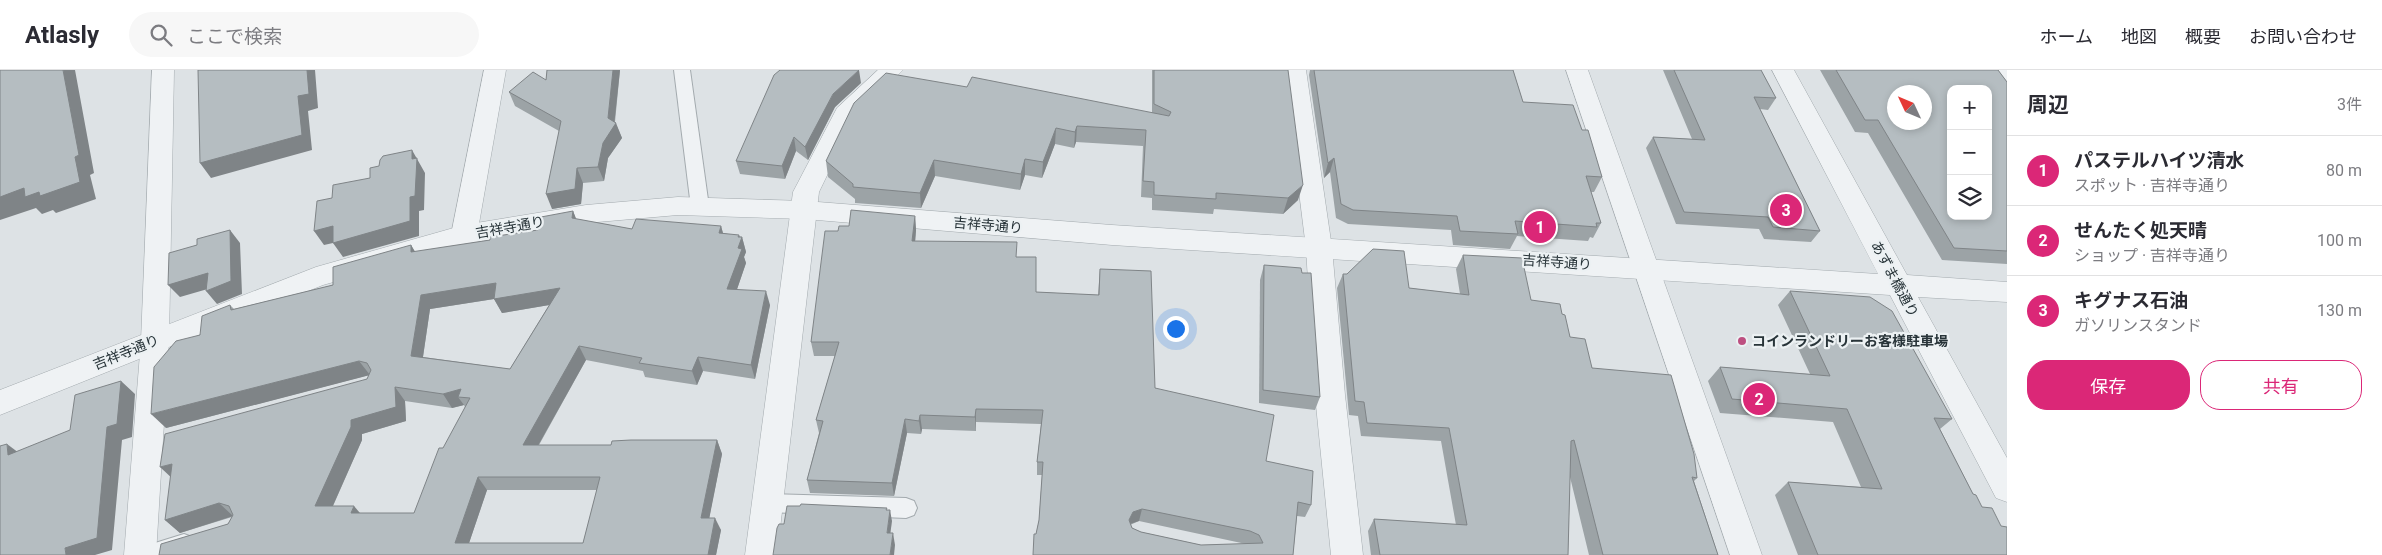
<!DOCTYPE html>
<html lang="ja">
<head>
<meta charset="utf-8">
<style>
  :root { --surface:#fff; --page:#f7f7f7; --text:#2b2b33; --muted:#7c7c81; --line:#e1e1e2; --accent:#db2777 }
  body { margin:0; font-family:Roboto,"Noto Sans JP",sans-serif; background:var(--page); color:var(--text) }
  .controls { position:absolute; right:15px; top:15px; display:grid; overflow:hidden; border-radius:10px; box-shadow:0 2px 8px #0003 }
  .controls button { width:45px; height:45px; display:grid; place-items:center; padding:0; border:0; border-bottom:1px solid var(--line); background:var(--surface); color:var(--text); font:25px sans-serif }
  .compass { position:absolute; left:1887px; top:15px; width:45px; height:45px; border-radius:50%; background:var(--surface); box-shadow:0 2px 8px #0003; rotate:314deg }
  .you { position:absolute; left:1175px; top:258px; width:18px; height:18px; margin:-12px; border:4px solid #fff; border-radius:50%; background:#1a73e8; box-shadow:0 0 0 8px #1a73e833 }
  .badge { display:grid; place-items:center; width:32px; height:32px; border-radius:50%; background:var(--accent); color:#fff; font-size:16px; font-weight:700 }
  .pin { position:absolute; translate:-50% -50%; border:2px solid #fff; box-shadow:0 1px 5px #0006 }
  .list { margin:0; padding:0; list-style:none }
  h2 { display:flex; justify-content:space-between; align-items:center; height:65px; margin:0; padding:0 20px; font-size:21px }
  h2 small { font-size:16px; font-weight:400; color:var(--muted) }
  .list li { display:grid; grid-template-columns:32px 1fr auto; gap:15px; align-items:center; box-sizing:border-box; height:70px; padding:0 20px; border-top:1px solid var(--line) }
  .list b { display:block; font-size:19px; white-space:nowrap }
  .list p { margin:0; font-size:16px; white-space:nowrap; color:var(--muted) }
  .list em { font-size:16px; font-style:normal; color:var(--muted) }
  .actions { display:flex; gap:10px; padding:15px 20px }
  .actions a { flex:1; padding:11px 0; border:1px solid var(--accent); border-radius:20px; text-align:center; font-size:18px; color:var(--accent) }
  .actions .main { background:var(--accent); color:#fff }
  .icon { flex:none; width:28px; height:28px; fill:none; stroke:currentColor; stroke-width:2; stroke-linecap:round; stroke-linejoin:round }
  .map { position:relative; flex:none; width:2007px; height:485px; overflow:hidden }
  header { display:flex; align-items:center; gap:30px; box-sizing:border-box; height:70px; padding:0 25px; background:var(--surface); border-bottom:1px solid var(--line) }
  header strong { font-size:24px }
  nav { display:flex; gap:28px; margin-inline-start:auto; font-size:18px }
  .search { width:350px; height:45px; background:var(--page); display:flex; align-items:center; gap:12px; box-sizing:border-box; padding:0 18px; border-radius:28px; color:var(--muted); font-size:19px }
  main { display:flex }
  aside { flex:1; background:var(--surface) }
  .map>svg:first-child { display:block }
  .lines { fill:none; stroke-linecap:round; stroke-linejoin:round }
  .service-casing { stroke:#a3aaae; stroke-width:2 }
  .minor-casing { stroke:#a3aaae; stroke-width:1 }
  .tertiary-casing { stroke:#a3aaae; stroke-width:1 }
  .service { fill:#eff2f4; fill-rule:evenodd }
  .minor { fill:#eff2f4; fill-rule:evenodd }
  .tertiary { fill:#eff2f4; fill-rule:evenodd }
  .wall { fill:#9ca3a6; fill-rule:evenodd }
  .shaded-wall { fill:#7f8487 }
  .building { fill:#b5bdc1; stroke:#7f8487; fill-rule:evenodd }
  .poi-dot { fill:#bd4f80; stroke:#ecf1f3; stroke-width:2 }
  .labels { text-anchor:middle; stroke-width:4.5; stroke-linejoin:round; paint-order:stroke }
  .street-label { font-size:14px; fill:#283439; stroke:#ecf1f3 }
  .poi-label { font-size:14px; font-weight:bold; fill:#283439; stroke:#ecf1f3; text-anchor:start }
</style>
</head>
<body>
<header>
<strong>Atlasly</strong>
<div class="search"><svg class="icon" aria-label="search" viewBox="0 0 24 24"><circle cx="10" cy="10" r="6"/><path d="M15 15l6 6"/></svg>ここで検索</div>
<nav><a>ホーム</a><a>地図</a><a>概要</a><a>お問い合わせ</a></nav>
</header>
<main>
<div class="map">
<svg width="2007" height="485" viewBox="0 0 2007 485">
  <rect width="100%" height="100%" fill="#dde2e5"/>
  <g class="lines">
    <defs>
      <g id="service">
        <polygon points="674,0 690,0 709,137 706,141 700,143 694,141 691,137"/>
        <polygon points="769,424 906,428 914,431 917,438 914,445 906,448 769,442 761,440 758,433 761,426"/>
        <polygon points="184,464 192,467 195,474 192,481 181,485 136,485 139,478"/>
      </g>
      <g id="minor">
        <polygon points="152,0 174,0 169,271 156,485 124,485 141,271"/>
        <polygon points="484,0 506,0 477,165 473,172 464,175 455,172 451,165"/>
        <polygon points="878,0 903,0 855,48 819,122 777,485 745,485 793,122 837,38"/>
        <polygon points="1284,0 1306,0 1332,178 1345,325 1363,485 1331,485 1315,325 1306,178"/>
        <polygon points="1566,0 1588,0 1762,485 1730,485"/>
        <polygon points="1990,0 2007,0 2007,15 1999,13"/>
      </g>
      <polygon id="tertiary" points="1772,0 1794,0 1907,205 2007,212 2007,232 1918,227 2007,388 2007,432 1996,428 1890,225 1112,175 805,149 678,145 586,153 464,175 323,215 0,345 0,320 316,197 464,155 586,135 678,127 805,131 1112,155 1878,204"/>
    </defs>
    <use href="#service" class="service-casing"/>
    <use href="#minor" class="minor-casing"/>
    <use href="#tertiary" class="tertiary-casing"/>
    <use href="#service" class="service"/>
    <use href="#minor" class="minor"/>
    <use href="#tertiary" class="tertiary"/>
  </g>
  <g class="wall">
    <polygon points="547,0 620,0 615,52 622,68 608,88 604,111 583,113 581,134 552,139 559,61 515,36 509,22 546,10"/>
    <polygon points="1152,0 1288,0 1298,130 1283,144 1214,139 1213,144 1152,140 1152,128 1141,127 1143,76 1076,72 1074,78 1055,74 1042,108 1025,105 1020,120 935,106 921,138 855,133 855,129 828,107 826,91 967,17 1152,43"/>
    <polygon points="1310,0 1513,0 1523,32 1582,60 1602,107 1594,122 1591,122 1601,153 1593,168 1590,167 1588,171 1517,166 1510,179 1453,175 1451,160 1348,154 1336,148 1330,102 1324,108 1309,5"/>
    <polygon points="1663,0 1761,0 1776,28 1768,40 1760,39 1820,161 1811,172 1764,169 1759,159 1676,154 1646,78 1653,67 1692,69"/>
    <polygon points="1820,0 1998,0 2007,12 2007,194 1942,190 1868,63 1855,62"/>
    <polygon points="861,13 835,37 808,90 796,81 785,109 740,104 736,91"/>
    <path d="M 573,141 L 576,149 L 632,159 L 721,156 L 723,163 L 742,167 L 746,182 L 744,187 L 746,193 L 737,219 L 770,235 L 755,309 L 703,301 L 697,315 L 645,307 L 643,301 L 586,290 L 539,375 L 611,375 L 717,370 L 722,384 L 709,448 L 721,460 L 716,485 L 159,485 L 228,454 L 232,447 L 180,463 L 165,450 L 367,309 L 369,305 L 166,358 L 200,265 L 230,235 L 234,239 L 333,215 L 411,175 L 415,182 L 490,170 L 538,160 ZM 494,229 L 502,243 L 549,235 L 510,299 L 423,287 L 430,239 ZM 405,331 L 452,338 L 464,335 L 465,337 L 414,443 L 360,443 L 333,436 L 362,370 L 362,364 L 406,351 ZM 487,420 L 597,420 L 583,473 L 469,473 Z"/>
    <path d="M 915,146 L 916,160 L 915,171 L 1016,187 L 1036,222 L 1098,225 L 1100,199 L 1155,318 L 1266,391 L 1311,435 L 1305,447 L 1297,446 L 1293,485 L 1036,464 L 1039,450 L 1042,405 L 1037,405 L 1037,392 L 1041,354 L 976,352 L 976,361 L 922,359 L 921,364 L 907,363 L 894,426 L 810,423 L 807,410 L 819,363 L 816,350 L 835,286 L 814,286 L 811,272 L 838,161 L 849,156 ZM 1139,451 L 1246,474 L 1201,475 L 1141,462 L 1132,458 L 1130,455 Z"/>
    <polygon points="1463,185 1531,230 1562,244 1570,267 1592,298 1697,408 1694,411 1718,485 1589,485 1570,407 1568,485 1371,485 1368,461 1374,449 1456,455 1441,371 1361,366 1358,346 1349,345 1337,218 1343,204 1409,218 1460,224 1456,199"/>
    <polygon points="1264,195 1320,327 1315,340 1259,333 1260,210"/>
    <polygon points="1790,221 1952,349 1940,359 1973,424 2007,485 1798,485 1775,425 1788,412 1861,417 1833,352 1720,343 1708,311 1720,297 1810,304 1778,235"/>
  </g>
  <g class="shaded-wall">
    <polygon points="63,0 75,0 94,103 90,105 96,129 56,143 53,140 42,144 36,138 0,150 0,127 75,87"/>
    <polygon points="307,0 315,0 318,38 308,41 312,80 211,108 200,93 298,26"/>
    <polygon points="613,0 620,0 614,56 616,53 622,68 608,88 604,111 598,97 608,48"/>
    <polygon points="859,0 861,13 835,37 808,90 805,77 833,24"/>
    <polygon points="1077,56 1076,72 1074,78 1075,62"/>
    <polygon points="1056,58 1055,74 1042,108 1043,92"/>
    <polygon points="794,67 796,81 785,109 782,96"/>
    <polygon points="412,80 425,103 424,140 419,141 419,166 343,187 333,173 324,175 314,161 410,127"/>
    <polygon points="1334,88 1330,102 1324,108 1328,93"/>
    <polygon points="1025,89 1025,105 1020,120 1021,104"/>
    <polygon points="934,90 935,106 921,138 920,123"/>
    <polygon points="577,98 583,113 581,134 552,139 546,124"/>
    <polygon points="1303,115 1298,130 1283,144 1288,128"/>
    <polygon points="573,141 579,156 572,148"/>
    <polygon points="915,146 916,160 914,186 912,171"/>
    <polygon points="721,156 725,171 719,163"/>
    <polygon points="230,160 240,173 242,224 217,234 206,221 218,216 180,227 168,215"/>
    <polygon points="739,165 741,170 742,167 746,182 744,187 746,193 732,234 727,219 738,178"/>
    <polygon points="411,175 420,190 411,182"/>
    <polygon points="496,213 560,218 567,232 502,243 494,229 430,239 421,300 411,286 421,225"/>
    <polygon points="766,221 770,235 755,309 751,295"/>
    <polygon points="579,276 586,290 531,388 523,375"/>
    <polygon points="698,287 703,301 697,315 692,301"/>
    <polygon points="359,291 370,305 166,358 151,344"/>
    <polygon points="121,311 135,324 132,367 122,370 112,480 95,485 66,485 65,478 107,357"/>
    <polygon points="395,317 405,331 406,351 362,364 362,370 327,449 315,436 351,350"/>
    <polygon points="461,319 458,327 464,335 452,338 443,324"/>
    <polygon points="976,339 976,361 975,347"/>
    <polygon points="920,345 922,359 921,364 919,351"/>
    <polygon points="905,349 907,363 894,426 892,413"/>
    <polygon points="717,370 722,384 707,460 701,448"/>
    <polygon points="7,374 23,386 8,385"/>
    <polygon points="172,394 175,411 160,397"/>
    <polygon points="478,407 487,420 465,485 455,473"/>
    <polygon points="219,433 233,446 180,463 165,450"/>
    <polygon points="354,436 365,449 351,443"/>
    <polygon points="1142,439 1139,451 1130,454 1129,450 1133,442"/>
    <polygon points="890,440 892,451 889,474 887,463"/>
    <polygon points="715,448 721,460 716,485 708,485"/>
    <polygon points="893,463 895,475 894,485 890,485"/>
  </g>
  <g class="building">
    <polygon points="0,0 63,0 79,85 75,87 80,112 40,126 39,122 25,127 24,118 0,127"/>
    <polygon points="198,0 307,0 309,24 298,26 302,65 200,93"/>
    <polygon points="547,0 613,0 608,48 616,53 603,73 598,97 577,98 575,119 546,124 561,51 509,22 533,2 546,10"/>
    <polygon points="780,0 859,0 833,24 805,77 794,67 782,96 736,91 774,5"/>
    <polygon points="1154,0 1288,0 1303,115 1288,128 1216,123 1216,129 1154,125 1154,112 1143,111 1146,60 1077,56 1075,62 1056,58 1043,92 1025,89 1021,104 934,90 920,123 853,117 853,114 826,91 854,33 886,3 967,17 972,7 1169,46 1171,42 1154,34"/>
    <polygon points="1314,0 1513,0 1523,32 1573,35 1582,60 1588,60 1602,107 1586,106 1601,153 1596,153 1597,157 1515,151 1518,164 1460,161 1457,146 1353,140 1341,134 1334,88 1328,93"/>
    <polygon points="1674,0 1761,0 1776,28 1754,27 1820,161 1773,157 1768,147 1684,142 1653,67 1705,70"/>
    <path d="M 1836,0 L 1998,0 L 2007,12 L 2007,181 L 1954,178 L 1878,50 L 1865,50 ZM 1951,19 L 1988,19 L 1988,146 L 1951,146 ZM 1894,22 L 1924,22 L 1924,52 L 1894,52 Z"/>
    <polygon points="412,80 412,89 417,88 415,126 410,127 410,151 333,173 333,156 314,161 317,131 332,128 333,115 370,108 370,98 379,96 380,90 383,86"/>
    <path d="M 851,140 L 915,146 L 912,171 L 1017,172 L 1016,187 L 1036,187 L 1036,222 L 1099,225 L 1100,199 L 1151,201 L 1155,318 L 1274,345 L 1266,391 L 1313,401 L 1311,435 L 1298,432 L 1293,485 L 1033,485 L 1034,464 L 1036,464 L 1039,450 L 1043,392 L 1037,392 L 1043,340 L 976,339 L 975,347 L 920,345 L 919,351 L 905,349 L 892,413 L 807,410 L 823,351 L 816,350 L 839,272 L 811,272 L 825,161 L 838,161 L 839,156 L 849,156 ZM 1142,439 L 1250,461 L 1259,465 L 1263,473 L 1201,475 L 1141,462 L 1132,458 L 1129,450 L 1133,442 Z"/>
    <path d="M 573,141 L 572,148 L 632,159 L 636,149 L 721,156 L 719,163 L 739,165 L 738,167 L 742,167 L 738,178 L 742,179 L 727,219 L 766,221 L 751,295 L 698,287 L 692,301 L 639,293 L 642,288 L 579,276 L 523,375 L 611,375 L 612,371 L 631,370 L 717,370 L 701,448 L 715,448 L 708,485 L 159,485 L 161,474 L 228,454 L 233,445 L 229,436 L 219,433 L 165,450 L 172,394 L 160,397 L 165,364 L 367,309 L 371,300 L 367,293 L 359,291 L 151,344 L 154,297 L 176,271 L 200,265 L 202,246 L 230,235 L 231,240 L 333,215 L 333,197 L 411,175 L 411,182 L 490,170 L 490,167 L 538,160 L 541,147 ZM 496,213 L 494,229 L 560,218 L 510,299 L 411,286 L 421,225 ZM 395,317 L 443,324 L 461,319 L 458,327 L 470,328 L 443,378 L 439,378 L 414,443 L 351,443 L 354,436 L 315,436 L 351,357 L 351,350 L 396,337 ZM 478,407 L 600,407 L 583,473 L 455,473 Z"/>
    <polygon points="230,160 231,211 206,221 208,203 168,215 169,183 197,175 197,169"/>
    <polygon points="1373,179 1404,181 1409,218 1469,225 1463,185 1522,188 1531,230 1560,234 1562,244 1565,245 1570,267 1585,269 1592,298 1671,305 1694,384 1697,408 1692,407 1718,485 1603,485 1574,370 1571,371 1568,485 1380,485 1374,449 1467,455 1449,358 1367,353 1364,332 1355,331 1343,204 1347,204"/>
    <polygon points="1264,195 1301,198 1302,203 1311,203 1320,327 1263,320"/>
    <polygon points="1790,221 1870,227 1892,241 1952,349 1934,348 1973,424 1976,425 1982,437 1992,438 2001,456 2007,457 2007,485 1818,485 1788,412 1882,419 1847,339 1732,329 1720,297 1830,306"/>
    <polygon points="121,311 117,354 107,357 97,468 65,478 66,485 0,485 0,376 7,374 8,385 70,360 75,325"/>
    <polygon points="801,434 887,438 886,440 890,440 887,463 893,463 890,485 773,485 777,458 779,454 784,454 787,436 800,436"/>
  </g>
  <circle class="poi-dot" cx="1742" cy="271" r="5"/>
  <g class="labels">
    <g class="street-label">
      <text transform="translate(988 155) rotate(5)" y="5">吉祥寺通り</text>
      <text transform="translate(510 157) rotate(-10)" y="5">吉祥寺通り</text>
      <text transform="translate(1557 192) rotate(4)" y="5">吉祥寺通り</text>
      <text transform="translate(1895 209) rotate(62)" y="5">あずま橋通り</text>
      <text transform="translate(126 282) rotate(-22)" y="5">吉祥寺通り</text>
    </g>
    <g class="poi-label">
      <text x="1752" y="276">コインランドリーお客様駐車場</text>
    </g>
  </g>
</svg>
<div class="controls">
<button>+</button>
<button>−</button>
<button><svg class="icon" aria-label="layers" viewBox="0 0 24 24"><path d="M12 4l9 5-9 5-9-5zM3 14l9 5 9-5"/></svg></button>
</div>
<svg class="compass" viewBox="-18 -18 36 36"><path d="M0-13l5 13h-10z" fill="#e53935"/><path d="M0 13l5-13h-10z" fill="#7c7c81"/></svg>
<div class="you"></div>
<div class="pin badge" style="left:1540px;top:157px">1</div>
<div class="pin badge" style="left:1759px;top:329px">2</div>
<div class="pin badge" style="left:1786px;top:140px">3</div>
</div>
<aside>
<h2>周辺<small>3件</small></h2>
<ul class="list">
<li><span class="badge">1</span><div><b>パステルハイツ清水</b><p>スポット · 吉祥寺通り</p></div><em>80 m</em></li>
<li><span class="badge">2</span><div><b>せんたく処天晴</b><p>ショップ · 吉祥寺通り</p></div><em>100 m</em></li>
<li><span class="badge">3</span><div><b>キグナス石油</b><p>ガソリンスタンド</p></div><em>130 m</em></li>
</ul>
<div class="actions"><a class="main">保存</a><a>共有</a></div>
</aside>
</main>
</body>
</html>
